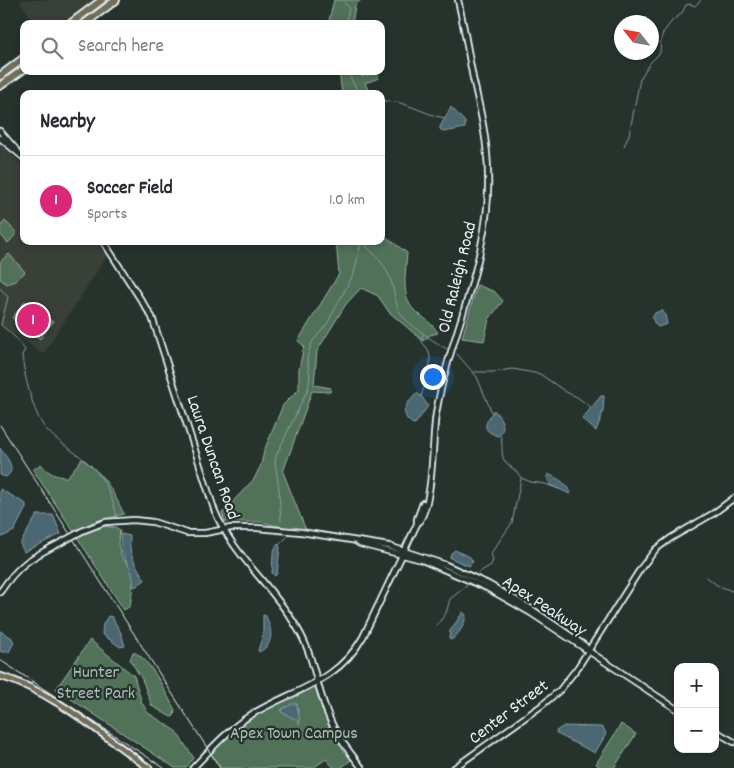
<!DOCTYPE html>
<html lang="en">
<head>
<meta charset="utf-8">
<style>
  :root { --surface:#fff; --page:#f2f2f3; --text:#2b2b33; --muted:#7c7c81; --line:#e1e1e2; --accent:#db2777 }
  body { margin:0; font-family:Dekko,sans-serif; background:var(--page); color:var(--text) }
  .controls { position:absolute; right:15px; bottom:15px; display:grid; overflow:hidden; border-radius:10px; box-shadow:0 2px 8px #0003 }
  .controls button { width:45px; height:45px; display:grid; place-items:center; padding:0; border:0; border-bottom:1px solid var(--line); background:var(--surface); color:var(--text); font:25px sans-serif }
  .compass { position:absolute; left:614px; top:15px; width:45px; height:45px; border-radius:50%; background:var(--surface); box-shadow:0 2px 8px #0003; rotate:301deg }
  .you { position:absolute; left:432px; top:376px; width:18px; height:18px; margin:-12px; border:4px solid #fff; border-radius:50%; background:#1a73e8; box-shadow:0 0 0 8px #1a73e833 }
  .badge { display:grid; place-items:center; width:32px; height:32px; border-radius:50%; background:var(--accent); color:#fff; font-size:16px; font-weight:700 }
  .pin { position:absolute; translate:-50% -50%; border:2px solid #fff; box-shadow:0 1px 5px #0006 }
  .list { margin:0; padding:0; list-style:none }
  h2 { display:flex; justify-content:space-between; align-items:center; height:65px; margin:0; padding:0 20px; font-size:21px }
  h2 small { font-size:16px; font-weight:400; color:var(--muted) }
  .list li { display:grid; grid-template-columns:32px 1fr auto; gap:15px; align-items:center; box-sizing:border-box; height:90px; padding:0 20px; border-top:1px solid var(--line) }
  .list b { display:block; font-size:19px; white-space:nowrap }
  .list p { margin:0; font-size:16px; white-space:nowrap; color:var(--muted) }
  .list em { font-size:16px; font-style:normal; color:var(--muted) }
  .icon { flex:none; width:28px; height:28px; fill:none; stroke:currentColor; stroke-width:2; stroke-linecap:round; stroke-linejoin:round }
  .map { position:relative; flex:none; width:734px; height:768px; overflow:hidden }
  .search { position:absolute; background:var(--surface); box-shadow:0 2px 8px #0003; left:20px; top:20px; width:365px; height:55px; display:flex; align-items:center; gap:12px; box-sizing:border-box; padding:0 18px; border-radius:10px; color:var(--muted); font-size:19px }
  .panel { position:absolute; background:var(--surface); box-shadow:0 2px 8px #0003; left:20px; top:90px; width:365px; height:155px; border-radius:10px }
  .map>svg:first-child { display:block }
  .built { fill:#394037 }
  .green { fill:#517159; stroke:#9cb1a8 }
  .water { fill:#4b6872; stroke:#8a9fa8 }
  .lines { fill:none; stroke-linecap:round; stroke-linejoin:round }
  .stream { stroke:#8a9fa8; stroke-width:1 }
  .secondary-casing { stroke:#e8f1f8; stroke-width:8 }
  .primary-casing { stroke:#e8f1f8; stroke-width:9 }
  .highway-casing { stroke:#e8f1f8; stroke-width:10 }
  .secondary { stroke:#26332d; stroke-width:4.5 }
  .primary { stroke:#726e59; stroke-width:5 }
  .highway { stroke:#726e59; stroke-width:6 }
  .rail { stroke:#e8f1f8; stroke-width:1 }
  .secondary-bridge-casing { stroke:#e8f1f8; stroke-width:8; stroke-linecap:butt }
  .secondary-bridge { stroke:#26332d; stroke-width:4.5 }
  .labels { text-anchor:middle; stroke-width:4.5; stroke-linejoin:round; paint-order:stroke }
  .street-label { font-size:18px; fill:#e8f1f8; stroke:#26332d }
  .park-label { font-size:18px; fill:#acbeb8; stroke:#26332d }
</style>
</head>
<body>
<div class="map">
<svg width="734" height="768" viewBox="0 0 734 768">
  <rect width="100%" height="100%" fill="#26332d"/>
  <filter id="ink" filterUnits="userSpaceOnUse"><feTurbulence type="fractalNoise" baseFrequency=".02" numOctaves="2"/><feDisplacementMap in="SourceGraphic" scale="10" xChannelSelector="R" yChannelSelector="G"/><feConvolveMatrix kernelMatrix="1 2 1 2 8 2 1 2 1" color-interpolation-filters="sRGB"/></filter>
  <g filter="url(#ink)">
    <g class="built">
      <polygon points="21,0 96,0 64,24 36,24 20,2"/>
      <polygon points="0,143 24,167 24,241 97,241 107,256 43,354 0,324"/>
    </g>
    <g class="green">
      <polygon points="334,0 361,0 355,5 352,24 328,24"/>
      <polygon points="339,71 360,71 362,77 377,72 379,78 365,83 370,94 342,94"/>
      <polygon points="5,221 17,233 8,243 0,234 0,227"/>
      <path d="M 381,233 L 407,253 C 406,271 400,297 415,311 C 424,318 432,323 438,333 L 430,335 L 423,341 L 389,312 L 378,296 L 361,288 L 346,304 L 317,351 L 314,385 L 331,388 L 330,392 L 312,391 L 283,472 L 307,533 L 261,522 L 225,522 L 222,513 L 254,479 L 261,465 L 264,451 L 283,405 L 299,389 L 299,369 L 304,346 L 298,341 L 339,274 L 336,241 L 381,241 Z"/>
      <polygon points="9,254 25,272 15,281 7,284 0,279 0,262"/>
      <polygon points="477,285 495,292 503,301 489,319 484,341 462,338"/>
      <polygon points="25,301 53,322 40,339 12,318"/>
      <path d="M 82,459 C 105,475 112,490 124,514 L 93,522 L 74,532 L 33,470 L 41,464 C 48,473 56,477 67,477 Z"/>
      <polygon points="102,526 115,527 120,530 118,544 122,557 131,569 134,578 130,606 124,610 77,537"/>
      <polygon points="90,640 134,676 142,703 148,713 175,730 194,758 185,768 175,768 56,689"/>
      <path d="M 133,652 C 150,657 166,694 175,710 L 174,716 L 171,717 L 152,706 L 142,679 L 130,660 Z"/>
      <polygon points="317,683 326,719 351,760 341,768 334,768 326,759 313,768 220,768 210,752 232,731 256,713"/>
      <polygon points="621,724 636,734 614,768 602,768 596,764"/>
    </g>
    <g class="water">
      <polygon points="451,107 465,122 465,128 444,132 440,129 440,127"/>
      <polygon points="662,310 665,315 667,324 658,327 655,324 652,318 655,313"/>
      <polygon points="417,393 422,397 428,406 416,423 413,424 407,419 404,411 408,403"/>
      <polygon points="601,396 604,396 603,412 596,431 582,419"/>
      <path d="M 494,410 C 501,418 508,428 498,436 C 480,430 485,423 494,410 Z"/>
      <path d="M 0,448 C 6,457 18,469 6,477 L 0,475 Z"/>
      <path d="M 548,474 C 557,478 569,484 570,494 L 550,485 L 547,478 Z"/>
      <polygon points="0,489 26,504 26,508 14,531 0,538"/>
      <polygon points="37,515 53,515 61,534 24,552 20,544"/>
      <path d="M 121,534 L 130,536 C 128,556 136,564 145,580 L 135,587 L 133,586 C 135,568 123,562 121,547 C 120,543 121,538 121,534 Z"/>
      <path d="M 278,544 L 280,547 L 277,574 L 275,576 L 272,573 C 273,564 271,551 278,544 Z"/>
      <polygon points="455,550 470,557 473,562 469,566 450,558 451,553"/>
      <path d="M 463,612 L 466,615 C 465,624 459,635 451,640 L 449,639 L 450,631 Z"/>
      <path d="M 263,615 L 266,616 C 272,630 275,644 259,652 L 258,650 L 263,635 Z"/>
      <polygon points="108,616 112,617 121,633 125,646 120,647 102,634 103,624"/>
      <polygon points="0,631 11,637 14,642 9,652 2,652 0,651"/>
      <polygon points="293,704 297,704 300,724 299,724 297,720 281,712 282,709"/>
      <polygon points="564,726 601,727 604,729 606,734 595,753 557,734 556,731"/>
    </g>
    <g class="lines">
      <g class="stream">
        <polyline points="341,0 349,7 346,24"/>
        <polyline points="347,71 359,94"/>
        <path d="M 381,101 C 404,99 424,115 445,118"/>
        <polyline points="624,146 629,135 640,79 649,64 660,53 661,39 663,33 672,21 682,13 686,5 690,4 695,6 701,0"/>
        <path d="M 360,241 C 375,253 387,266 392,284 C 395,294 395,305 401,314 C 407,323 437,344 447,349"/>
        <path d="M 0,288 L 8,297 L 1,325 L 15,337 L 25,350 L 22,355 C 24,375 33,413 45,428 C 57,442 73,450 87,462 C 103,475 114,499 117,519"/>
        <polyline points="457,354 477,377 492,413"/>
        <polyline points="474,372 494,372 512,369 540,374 566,392 577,397 592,408"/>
        <path d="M 421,396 C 425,385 433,363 429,352 C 428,348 424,345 422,342 L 423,333"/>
        <path d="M 500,435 C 504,443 500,452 504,460 C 509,467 518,471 521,478 L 531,482 L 545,484 L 559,489"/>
        <polyline points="281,521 279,490 275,462 276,456 308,389 310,376 307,358 310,348 312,342 327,324 354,273 361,242"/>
        <polyline points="279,545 287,537"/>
        <polyline points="478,573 491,565 493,560 491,553 512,523 521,479"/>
        <polyline points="705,576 717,585 734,592"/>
        <polyline points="437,625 446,613 450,599 469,584"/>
      </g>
      <defs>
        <g id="secondary">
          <polyline points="0,131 19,153"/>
          <polyline points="0,138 24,158"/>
          <path d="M 103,241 L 152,317 L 214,509 C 232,555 275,588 299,631 C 314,657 317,690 329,717 C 336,736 350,752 362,768"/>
          <polyline points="417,524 417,519 423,503"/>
          <polyline points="82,531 105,522 134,520 153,522 187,533 205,533 231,528 257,528 301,532 389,546 446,565 488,584 533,610 584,645 588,650"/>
          <polyline points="357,542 360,544 422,560 487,588 531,613 678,710"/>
          <path d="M 0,592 C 19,564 30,558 60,543"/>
          <polyline points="715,731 734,742"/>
          <path d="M 193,768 C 210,750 228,730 249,716 C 292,689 336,685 363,637 L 417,524 C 434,508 432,438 436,414 C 445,357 470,303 481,246 C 486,223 489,198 488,175 C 488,142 480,109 473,78 C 468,52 464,26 458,0"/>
          <polyline points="454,768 541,706 560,690 578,667 641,568 656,549 671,538 714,513 734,498"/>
        </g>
        <path id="primary" d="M 0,676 C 55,692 103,736 149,768"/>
        <g id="highway">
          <polyline points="70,24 102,0"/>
          <polyline points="84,24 116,0"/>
          <polyline points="0,76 24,58"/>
          <polyline points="0,86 24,69"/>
        </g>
      </defs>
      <use href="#secondary" class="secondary-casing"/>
      <use href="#primary" class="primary-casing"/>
      <use href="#highway" class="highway-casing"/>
      <use href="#secondary" class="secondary"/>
      <use href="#primary" class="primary"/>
      <use href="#highway" class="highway"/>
      <g class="rail">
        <polyline points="0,425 220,768"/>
        <polyline points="0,660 164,768"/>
      </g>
      <defs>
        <polyline id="secondary-bridge" points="60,543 82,531"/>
      </defs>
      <use href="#secondary-bridge" class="secondary-bridge-casing"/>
      <use href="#secondary-bridge" class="secondary-bridge"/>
    </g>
  </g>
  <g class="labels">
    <g class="street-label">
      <text transform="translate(456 277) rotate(-76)" y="6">Old Raleigh Road</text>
      <text transform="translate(214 457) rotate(71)" y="6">Laura Duncan Road</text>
      <text transform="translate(545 605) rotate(33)" y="6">Apex Peakway</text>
      <text transform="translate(508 711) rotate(-37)" y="6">Center Street</text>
    </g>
    <g class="park-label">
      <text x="96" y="677">Hunter<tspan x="96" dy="21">Street Park</tspan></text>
      <text x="294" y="738">Apex Town Campus</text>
    </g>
  </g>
</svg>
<div class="controls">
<button>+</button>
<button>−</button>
</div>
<svg class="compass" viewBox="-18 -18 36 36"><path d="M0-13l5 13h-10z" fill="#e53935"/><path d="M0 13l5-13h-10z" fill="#7c7c81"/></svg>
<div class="you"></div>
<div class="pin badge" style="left:33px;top:320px">1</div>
<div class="search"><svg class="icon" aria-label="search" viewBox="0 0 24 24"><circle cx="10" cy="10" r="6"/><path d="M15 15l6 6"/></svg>Search here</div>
<section class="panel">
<h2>Nearby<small></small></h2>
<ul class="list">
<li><span class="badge">1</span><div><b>Soccer Field</b><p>Sports</p></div><em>1.0 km</em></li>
</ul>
</section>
</div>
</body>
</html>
